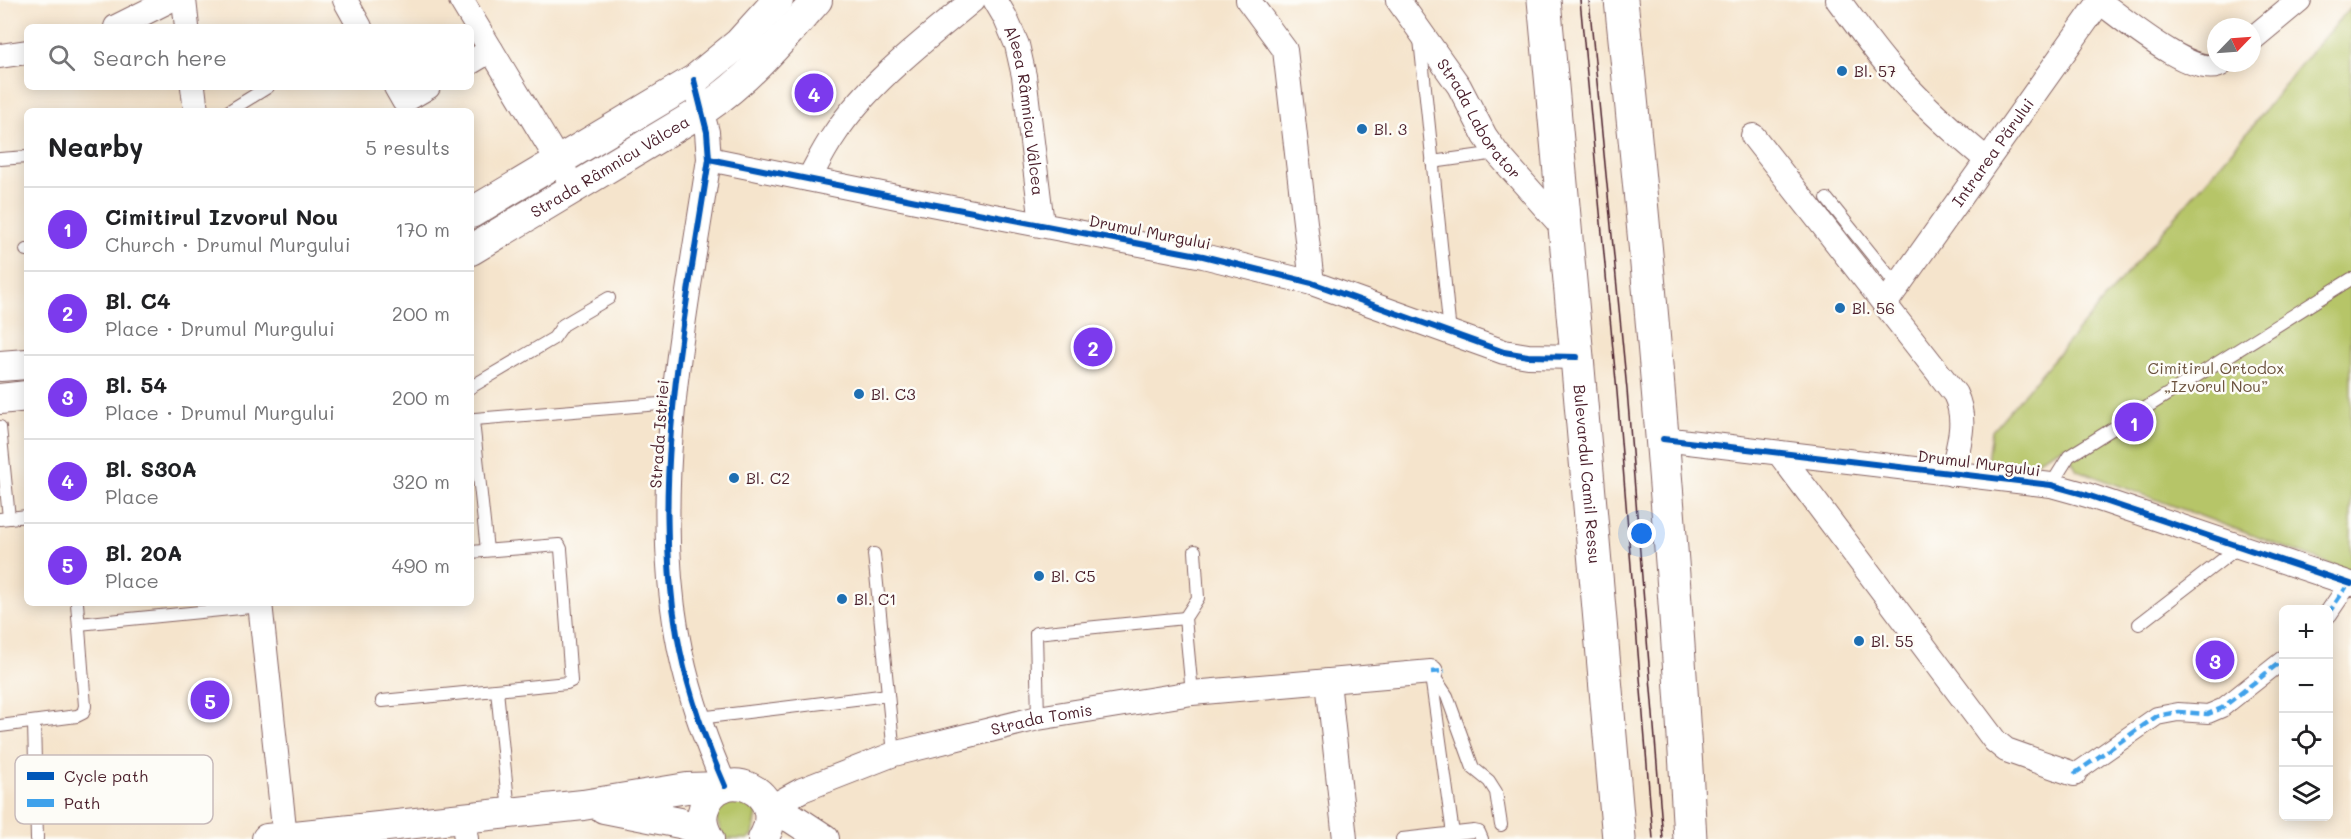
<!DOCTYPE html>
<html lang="en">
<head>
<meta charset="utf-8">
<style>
  :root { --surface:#fff; --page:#f6f6f6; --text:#202124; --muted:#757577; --line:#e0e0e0; --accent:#7c3aed }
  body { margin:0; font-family:Mali,sans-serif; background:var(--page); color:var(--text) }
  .controls { position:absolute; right:18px; bottom:18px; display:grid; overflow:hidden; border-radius:9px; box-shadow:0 3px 15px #0003 }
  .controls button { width:54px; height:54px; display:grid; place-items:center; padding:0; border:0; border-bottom:2px solid var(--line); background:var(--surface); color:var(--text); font:30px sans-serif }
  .compass { position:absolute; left:2207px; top:18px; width:54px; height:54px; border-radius:50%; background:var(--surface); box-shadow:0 3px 15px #0003; rotate:65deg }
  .you { position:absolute; left:1642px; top:534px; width:21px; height:21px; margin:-15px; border:4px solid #fff; border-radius:50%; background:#1a73e8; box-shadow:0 0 0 9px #1a73e833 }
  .badge { display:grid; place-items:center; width:39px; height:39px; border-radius:50%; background:var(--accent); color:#fff; font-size:20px; font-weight:700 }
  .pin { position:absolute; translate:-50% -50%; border:3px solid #fff; box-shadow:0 2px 6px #0006 }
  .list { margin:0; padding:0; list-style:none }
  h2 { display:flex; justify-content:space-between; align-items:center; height:78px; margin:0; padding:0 24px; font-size:26px }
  h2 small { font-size:20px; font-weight:400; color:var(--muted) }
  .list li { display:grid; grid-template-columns:39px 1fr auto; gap:18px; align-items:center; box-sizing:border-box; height:84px; padding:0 24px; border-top:2px solid var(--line) }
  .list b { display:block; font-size:22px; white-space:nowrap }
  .list p { margin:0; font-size:20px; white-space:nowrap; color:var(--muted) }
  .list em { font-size:20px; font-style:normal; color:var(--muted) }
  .icon { flex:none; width:33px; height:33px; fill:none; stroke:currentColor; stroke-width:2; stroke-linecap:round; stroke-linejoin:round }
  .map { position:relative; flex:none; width:2351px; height:839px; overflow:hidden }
  .search { position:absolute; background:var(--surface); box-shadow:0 3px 15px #0003; left:24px; top:24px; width:450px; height:66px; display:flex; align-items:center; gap:15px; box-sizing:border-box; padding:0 21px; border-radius:9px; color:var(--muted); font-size:22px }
  .panel { position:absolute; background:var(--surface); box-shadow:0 3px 15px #0003; left:24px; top:108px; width:450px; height:498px; border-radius:9px }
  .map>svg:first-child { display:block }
  .green { fill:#b6c568; stroke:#80724a; stroke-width:1.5 }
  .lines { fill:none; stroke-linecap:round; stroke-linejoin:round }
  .service-casing { stroke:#866463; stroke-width:14 }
  .pedestrian-casing { stroke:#866463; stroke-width:20 }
  .minor-casing { stroke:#866463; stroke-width:26 }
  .tertiary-casing { stroke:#866463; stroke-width:32 }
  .primary-casing { stroke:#866463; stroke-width:35 }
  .service { stroke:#fff; stroke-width:12 }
  .pedestrian { stroke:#fff; stroke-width:18 }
  .minor { stroke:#fff; stroke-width:24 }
  .tertiary { stroke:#fff; stroke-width:30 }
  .primary { stroke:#fff; stroke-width:33 }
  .tram { stroke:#4a1f2b; stroke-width:1.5 }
  .quiet { stroke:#40a2eb; stroke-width:4.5; stroke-dasharray:9 4.5; stroke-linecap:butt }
  .cycleway-casing { stroke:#fdfcf7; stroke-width:10 }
  .cycleway { stroke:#0057b8; stroke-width:6 }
  .poi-dot { fill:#1f6fb2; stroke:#fdfcf7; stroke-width:2 }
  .labels { text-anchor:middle; stroke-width:5; stroke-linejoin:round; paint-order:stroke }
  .poi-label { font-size:16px; fill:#4a1f2b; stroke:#fdfcf7; text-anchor:start }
  .street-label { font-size:16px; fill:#4a1f2b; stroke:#fdfcf7 }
  .park-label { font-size:16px; fill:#6a513d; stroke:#fdfcf7 }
  .key { fill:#fdfcf7; stroke:#c7baba; stroke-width:1.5 }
  .key-label { font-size:16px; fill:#4a1f2b }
</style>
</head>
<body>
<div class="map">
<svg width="2351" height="839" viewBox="0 0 2351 839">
  <rect width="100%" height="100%" fill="#fdfcf7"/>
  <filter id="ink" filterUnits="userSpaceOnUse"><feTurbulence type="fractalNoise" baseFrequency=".0167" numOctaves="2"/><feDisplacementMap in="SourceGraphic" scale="12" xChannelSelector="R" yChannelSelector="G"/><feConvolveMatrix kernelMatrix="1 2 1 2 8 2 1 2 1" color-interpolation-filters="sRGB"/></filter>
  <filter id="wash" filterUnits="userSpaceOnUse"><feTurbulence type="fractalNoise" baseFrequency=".008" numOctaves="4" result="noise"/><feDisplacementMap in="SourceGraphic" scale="24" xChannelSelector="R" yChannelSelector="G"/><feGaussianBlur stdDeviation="1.35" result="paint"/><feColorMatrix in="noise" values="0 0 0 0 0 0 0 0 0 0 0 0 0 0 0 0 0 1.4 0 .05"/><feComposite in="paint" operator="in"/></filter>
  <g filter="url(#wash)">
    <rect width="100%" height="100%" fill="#f5e4cc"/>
    <g class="green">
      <polygon points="2351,7 2351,572 2077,470 2064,446 2011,474 1987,469 1992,431 2245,135 2309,54"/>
      <polygon points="731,795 758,807 753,836 748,839 724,839 713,811"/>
    </g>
  </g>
  <g filter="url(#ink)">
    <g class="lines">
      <defs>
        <g id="service">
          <polyline points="1420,39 1450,333"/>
          <polyline points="229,111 268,87"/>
          <polyline points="0,159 27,157"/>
          <polyline points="1432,162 1497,153"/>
          <polyline points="1827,199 1898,287"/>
          <polyline points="26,250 27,250"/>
          <polyline points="471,387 554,338 563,325 609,298"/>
          <polyline points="0,427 9,518"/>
          <polyline points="2051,485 2069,456 2351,279"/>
          <polyline points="0,519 27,516"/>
          <polyline points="487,550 473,421 475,419 672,403"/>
          <polyline points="874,554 894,754"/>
          <polyline points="79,624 261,606"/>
          <polyline points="2139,624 2240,546"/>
          <polyline points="1431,672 1447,696 1473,768 1489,781 1496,792 1501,825"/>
          <polyline points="1431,676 1453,834"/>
          <polyline points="497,690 509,812"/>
          <polyline points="1192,693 1185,618 1198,598 1195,551"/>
          <polyline points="382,701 567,683 571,681 561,549 559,545 471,552"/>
          <polyline points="699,718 888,695"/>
          <polyline points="1038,718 1036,633 1185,618"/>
          <polyline points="34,723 37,839"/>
          <polyline points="0,726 77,716 83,713 85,706 77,603"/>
          <polyline points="1402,839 1474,831 1479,832 1482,839"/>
        </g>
        <g id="pedestrian">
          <polyline points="2328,614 2349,583"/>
          <polyline points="2074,774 2157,716 2178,712 2208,714 2222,708 2284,659"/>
        </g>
        <g id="minor">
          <polyline points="184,0 187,27"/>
          <polyline points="345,0 360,27"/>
          <polyline points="461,0 575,189"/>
          <path id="s1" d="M 995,0 L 1005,17 L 1017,45 L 1024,76 L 1042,224"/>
          <polyline points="1248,0 1285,50 1312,283"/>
          <path id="s2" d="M 1398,0 L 1459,86 L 1485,136 L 1497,153 L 1566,231"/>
          <path d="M 1838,0 C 1854,21 1869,43 1886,63 C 1916,99 1951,130 1987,160"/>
          <path d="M 2100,2 C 2121,17 2198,83 2222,63"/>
          <polyline points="116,27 170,0"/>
          <polyline points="2252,39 2299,0"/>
          <polyline points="0,56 27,52"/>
          <polyline points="471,62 491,50"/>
          <polyline points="193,87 196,111"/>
          <polyline points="396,87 404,101 428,87"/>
          <path d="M 697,94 L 707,132 L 709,159 C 686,311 650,480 677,634 C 686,686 704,738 725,786"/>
          <path d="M 1753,136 L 1955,394 C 1968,421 1958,446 1952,474"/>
          <polyline points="709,159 931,204 1203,256 1312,283 1504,352 1528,356 1577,357"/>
          <path d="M 809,179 C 817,164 824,149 834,135 C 867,84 926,39 973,0"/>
          <path id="s3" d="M 1885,304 L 2101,0"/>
          <polyline points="1663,439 2051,485 2087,495 2351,584"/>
          <polyline points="1779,453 1995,741 2006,750 2074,774"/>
          <polyline points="260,603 285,837"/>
          <polyline points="1328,681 1345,839"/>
          <path id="s4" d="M 769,808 L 802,790 L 894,754 L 1038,718 L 1192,693 L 1431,672"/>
          <polyline points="463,817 466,839"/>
        </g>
        <g id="tertiary">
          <polyline points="471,213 694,80 739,43 778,0"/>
          <path id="s5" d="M 471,250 L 702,111 C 749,79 780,42 817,0"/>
          <polyline points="0,366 27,364"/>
          <polyline points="0,399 27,396"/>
          <polyline points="604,808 680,823 705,832"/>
          <polyline points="769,808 792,818 824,839"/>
          <polyline points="267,839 583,805 687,788 722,787"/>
          <path d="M 709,839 C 703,829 700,819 704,808 C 720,761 791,791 763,839"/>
        </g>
        <g id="primary">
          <path id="s6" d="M 1544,0 L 1577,357 L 1619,839"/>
          <path d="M 1621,0 C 1650,279 1675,559 1690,839"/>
        </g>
      </defs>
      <use href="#service" class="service-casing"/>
      <use href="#pedestrian" class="pedestrian-casing"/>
      <use href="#minor" class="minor-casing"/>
      <use href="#tertiary" class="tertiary-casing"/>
      <use href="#primary" class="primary-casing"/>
      <use href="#service" class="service"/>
      <use href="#pedestrian" class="pedestrian"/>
      <use href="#minor" class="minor"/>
      <use href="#tertiary" class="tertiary"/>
      <use href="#primary" class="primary"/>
      <g class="tram">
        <polyline points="1580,0 1617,392 1653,839"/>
        <polyline points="1589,0 1627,390 1663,839"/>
      </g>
      <g class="quiet">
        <polyline points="2328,614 2349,583"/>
        <polyline points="1431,672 1445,671"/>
        <polyline points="2074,774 2157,716 2178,712 2208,714 2222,708 2284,659"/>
      </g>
      <defs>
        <g id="cycleway">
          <path d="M 694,80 L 707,132 L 709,159 C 686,311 650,480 677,634 C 686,686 704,738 725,786"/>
          <polyline points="709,159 931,204 1203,256 1312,283 1504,352 1528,356 1577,357"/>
          <polyline points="1663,439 2051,485 2087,495 2351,584"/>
        </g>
      </defs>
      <use href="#cycleway" class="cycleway-casing"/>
      <use href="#cycleway" class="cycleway"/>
    </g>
  </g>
  <g class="poi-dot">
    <circle cx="1842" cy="71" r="6"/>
    <circle cx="1362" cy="129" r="6"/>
    <circle cx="1840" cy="308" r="6"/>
    <circle cx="859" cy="394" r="6"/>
    <circle cx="734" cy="478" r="6"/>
    <circle cx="1039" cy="576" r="6"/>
    <circle cx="842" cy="599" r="6"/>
    <circle cx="1859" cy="641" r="6"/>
  </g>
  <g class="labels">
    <g class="poi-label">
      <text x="1854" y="77">Bl. 57</text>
      <text x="1374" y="135">Bl. 3</text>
      <text x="1852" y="314">Bl. 56</text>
      <text x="871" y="400">Bl. C3</text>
      <text x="746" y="484">Bl. C2</text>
      <text x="1051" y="582">Bl. C5</text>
      <text x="854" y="605">Bl. C1</text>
      <text x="1871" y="647">Bl. 55</text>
    </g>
    <g class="street-label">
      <text dy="6" stroke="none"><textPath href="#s1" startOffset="116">Aleea Râmnicu Vâlcea</textPath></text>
      <text dy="6" stroke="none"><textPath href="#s2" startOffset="144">Strada Laborator</textPath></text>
      <text dy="6" stroke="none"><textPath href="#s3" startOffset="186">Intrarea Părului</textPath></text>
      <text dy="6" stroke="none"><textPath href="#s5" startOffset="162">Strada Râmnicu Vâlcea</textPath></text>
      <text transform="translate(1150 232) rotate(11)" y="6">Drumul Murgului</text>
      <text transform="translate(659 434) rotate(-86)" y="6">Strada Istriei</text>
      <text transform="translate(1979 463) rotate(7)" y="6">Drumul Murgului</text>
      <text dy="6" stroke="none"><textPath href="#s6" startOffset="476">Bulevardul Camil Ressu</textPath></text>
      <text dy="6" stroke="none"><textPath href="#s4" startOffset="288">Strada Tomis</textPath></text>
    </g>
    <g class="park-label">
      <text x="2216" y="374">Cimitirul Ortodox<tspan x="2216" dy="18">„Izvorul Nou”</tspan></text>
    </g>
  </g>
  <rect x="15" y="755" width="198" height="69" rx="9" class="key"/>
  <rect x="27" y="772" width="27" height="8" fill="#0057b8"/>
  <rect x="27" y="799" width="27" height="8" fill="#40a2eb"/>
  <g class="key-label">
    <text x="64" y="782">Cycle path</text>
    <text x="64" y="809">Path</text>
  </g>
</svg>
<div class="controls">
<button>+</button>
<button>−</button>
<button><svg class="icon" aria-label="locate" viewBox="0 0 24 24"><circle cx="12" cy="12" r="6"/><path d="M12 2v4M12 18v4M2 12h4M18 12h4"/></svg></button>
<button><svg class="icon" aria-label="layers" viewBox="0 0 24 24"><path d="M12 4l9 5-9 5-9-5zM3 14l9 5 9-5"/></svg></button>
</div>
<svg class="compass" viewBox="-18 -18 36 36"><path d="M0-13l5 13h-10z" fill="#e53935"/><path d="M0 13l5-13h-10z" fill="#757577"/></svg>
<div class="you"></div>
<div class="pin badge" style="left:2134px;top:422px">1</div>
<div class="pin badge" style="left:1093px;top:347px">2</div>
<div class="pin badge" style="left:2215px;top:660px">3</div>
<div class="pin badge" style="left:814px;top:93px">4</div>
<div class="pin badge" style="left:210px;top:700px">5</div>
<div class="search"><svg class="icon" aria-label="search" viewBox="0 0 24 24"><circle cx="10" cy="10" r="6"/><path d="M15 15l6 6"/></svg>Search here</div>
<section class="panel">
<h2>Nearby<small>5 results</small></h2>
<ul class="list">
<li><span class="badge">1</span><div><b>Cimitirul Izvorul Nou</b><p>Church · Drumul Murgului</p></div><em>170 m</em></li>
<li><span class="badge">2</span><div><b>Bl. C4</b><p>Place · Drumul Murgului</p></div><em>200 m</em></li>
<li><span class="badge">3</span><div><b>Bl. 54</b><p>Place · Drumul Murgului</p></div><em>200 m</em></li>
<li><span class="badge">4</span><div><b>Bl. S30A</b><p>Place</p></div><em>320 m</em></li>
<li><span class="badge">5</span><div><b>Bl. 20A</b><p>Place</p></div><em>490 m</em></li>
</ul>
</section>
</div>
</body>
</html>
